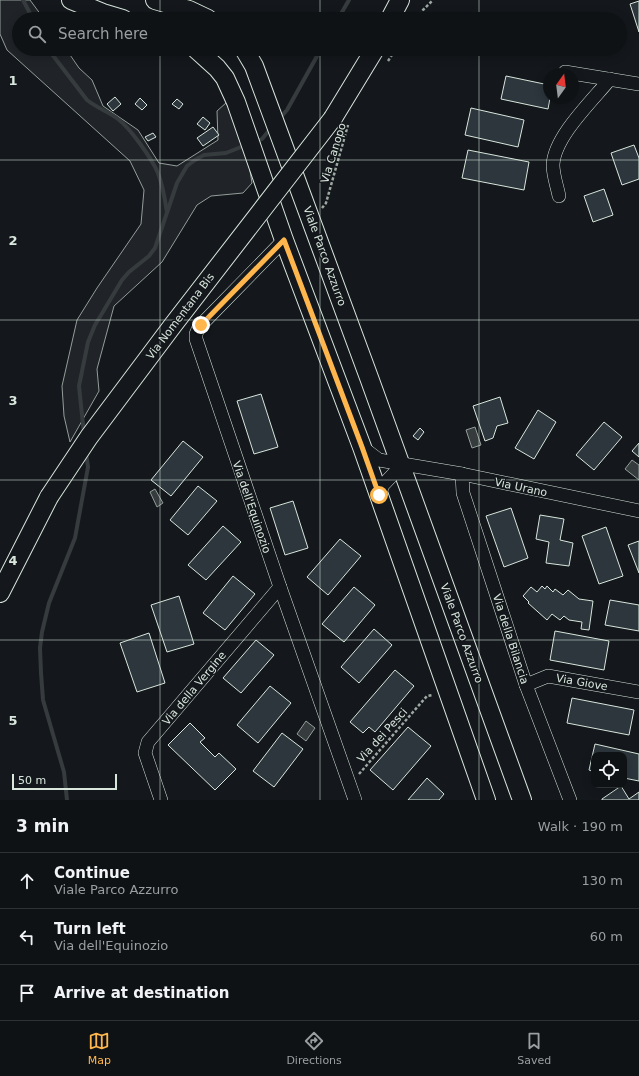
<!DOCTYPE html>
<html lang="en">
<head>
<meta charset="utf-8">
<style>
  :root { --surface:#0f1215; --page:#181b1e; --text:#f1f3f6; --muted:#9b9ea0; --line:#2f3234; --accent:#ffb74d }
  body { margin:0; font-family:"DejaVu Sans",sans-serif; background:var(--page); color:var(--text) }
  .controls { position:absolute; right:12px; bottom:12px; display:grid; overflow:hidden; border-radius:8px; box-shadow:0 2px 10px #0003 }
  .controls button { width:36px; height:36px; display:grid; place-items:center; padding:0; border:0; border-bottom:1px solid var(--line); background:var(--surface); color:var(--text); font:20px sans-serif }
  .compass { position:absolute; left:543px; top:68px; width:36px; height:36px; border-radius:50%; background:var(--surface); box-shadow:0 2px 10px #0003; rotate:14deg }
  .scale { position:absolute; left:12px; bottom:10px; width:105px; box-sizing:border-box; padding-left:4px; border:2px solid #d8e6dc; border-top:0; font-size:11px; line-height:14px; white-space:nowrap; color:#d8e6dc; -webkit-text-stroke:3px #14181c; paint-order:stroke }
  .stop { position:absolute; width:12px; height:12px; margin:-9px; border:3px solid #ffb74d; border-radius:50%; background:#fff }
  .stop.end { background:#ffb74d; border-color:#fff; box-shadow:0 1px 4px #0008 }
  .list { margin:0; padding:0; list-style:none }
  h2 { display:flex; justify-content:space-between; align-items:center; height:52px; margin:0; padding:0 16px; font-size:17px }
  h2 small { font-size:13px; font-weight:400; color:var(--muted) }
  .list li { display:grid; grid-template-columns:26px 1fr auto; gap:12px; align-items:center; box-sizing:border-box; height:56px; padding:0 16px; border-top:1px solid var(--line) }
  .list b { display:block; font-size:15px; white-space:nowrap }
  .list p { margin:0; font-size:13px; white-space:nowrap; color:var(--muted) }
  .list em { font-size:13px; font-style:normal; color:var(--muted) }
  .icon { flex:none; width:22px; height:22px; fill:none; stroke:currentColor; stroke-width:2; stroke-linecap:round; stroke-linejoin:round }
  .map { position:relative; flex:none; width:639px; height:800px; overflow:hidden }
  .search { position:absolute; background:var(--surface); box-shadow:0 2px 10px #0003; left:12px; right:12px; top:12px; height:44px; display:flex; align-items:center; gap:10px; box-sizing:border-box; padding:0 14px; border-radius:22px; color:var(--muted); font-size:15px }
  .sheet { height:220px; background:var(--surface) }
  nav { display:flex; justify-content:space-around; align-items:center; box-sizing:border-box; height:56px; border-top:1px solid var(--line); background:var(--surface); font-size:11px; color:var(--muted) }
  nav a { display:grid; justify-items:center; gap:2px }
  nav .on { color:var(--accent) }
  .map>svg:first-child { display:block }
  .green { fill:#202428; stroke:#939e99 }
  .water { fill:#363b3e; stroke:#939e99 }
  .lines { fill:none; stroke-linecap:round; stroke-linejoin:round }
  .stream { stroke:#363b3e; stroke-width:4 }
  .building { fill:#2c363c; stroke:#d8e6dc }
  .street-casing { stroke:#d8e6dc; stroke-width:14 }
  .secondary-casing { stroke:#d8e6dc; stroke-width:20 }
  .path { stroke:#9da8a2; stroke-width:2.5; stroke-dasharray:3 2; stroke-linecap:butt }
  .street { stroke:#14181c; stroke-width:13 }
  .secondary { stroke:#14181c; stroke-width:18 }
  .secondary-bridge-casing { stroke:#d8e6dc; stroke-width:20; stroke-linecap:butt }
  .secondary-bridge { stroke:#14181c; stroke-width:18 }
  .route { stroke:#ffb74d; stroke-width:5 }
  .grid { fill:none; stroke:#d8e6dc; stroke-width:1; stroke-opacity:0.55 }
  .labels { text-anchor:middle; stroke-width:3; stroke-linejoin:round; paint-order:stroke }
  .street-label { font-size:11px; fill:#d8e6dc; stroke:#14181c }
  .grid-label { font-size:13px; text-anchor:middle; font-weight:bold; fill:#d8e6dc; stroke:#14181c; stroke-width:3; stroke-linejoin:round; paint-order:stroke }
</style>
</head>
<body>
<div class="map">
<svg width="639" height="800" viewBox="0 0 639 800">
  <rect width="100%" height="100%" fill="#14181c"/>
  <polygon class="green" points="0,0 30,0 44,19 19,19 19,49 66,49 79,68 92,80 103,106 138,130 159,163 177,166 218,140 217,111 227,102 242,122 252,183 243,193 211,196 197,205 162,262 114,306 97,369 99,391 70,442 64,416 62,386 77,320 97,288 141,224 144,190 130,161 7,50 0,34"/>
  <g class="water">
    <polygon points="475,427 481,445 472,448 466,430"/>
    <polygon points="632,460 639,465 639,480 625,469"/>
    <polygon points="155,489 163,503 157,507 150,492"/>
    <polygon points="306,721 315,728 306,741 297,734"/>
  </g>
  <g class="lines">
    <g class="stream">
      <polyline points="23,0 33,19"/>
      <polyline points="338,19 349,0"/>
      <path d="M 48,49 L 87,100 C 97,108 109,112 118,119 C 131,129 152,159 158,173 C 163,186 165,199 167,212"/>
      <polyline points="279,119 287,110 321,49"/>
      <polyline points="255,142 262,139 272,127"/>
      <polyline points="84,434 79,386 88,342 95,325 122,280 129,272 149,256 155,248 177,183 187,166 195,160 204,155 226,153 246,145"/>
      <polyline points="67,800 64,772 43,700 41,673 40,648 42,632 49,603 75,538 88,467 86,453"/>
    </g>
  </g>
  <g class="building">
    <polygon points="639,1 639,32 630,4"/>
    <polygon points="506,76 549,85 550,98 548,109 501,99"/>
    <polygon points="115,97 121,104 113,111 107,104"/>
    <polygon points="140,98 147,105 142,110 135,104"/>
    <polygon points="177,99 183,104 179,109 172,104"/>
    <polygon points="471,108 524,120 518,147 465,135"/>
    <polygon points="203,117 210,123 205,130 197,124"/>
    <polygon points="213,127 219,135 203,146 197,138"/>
    <polygon points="153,133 156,137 148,141 145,137"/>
    <polygon points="634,145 639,158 639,179 622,185 611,153"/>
    <polygon points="468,150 529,162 524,190 462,178"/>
    <polygon points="604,189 613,215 593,222 584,196"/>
    <polygon points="261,394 278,447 254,454 237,401"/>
    <polygon points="500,397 508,423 497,426 493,438 485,441 473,406"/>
    <polygon points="538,410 556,422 534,459 515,448"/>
    <polygon points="604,422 622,437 594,470 576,455"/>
    <polygon points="420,428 424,432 418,440 413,436"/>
    <polygon points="183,441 203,457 171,496 151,480"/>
    <polygon points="639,443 639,457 632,451"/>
    <polygon points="198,486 217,501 188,535 170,520"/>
    <polygon points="293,501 308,548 285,555 270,508"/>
    <polygon points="511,508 528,558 504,567 486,516"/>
    <polygon points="540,515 564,519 560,540 573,543 569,566 546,563 549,542 536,539"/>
    <polygon points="223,526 241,542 206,580 188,565"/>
    <polygon points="606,527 623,576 599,584 582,536"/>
    <polygon points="340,539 361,556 328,595 307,577"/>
    <polygon points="639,541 639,573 628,545"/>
    <polygon points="233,576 255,594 225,630 203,613"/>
    <polygon points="542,586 545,589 547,586 553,592 555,589 563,595 568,590 579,599 593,601 589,630 581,629 582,622 569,620 564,616 560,620 552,614 547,620 528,603 529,602 523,596 531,587 537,592"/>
    <polygon points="354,587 375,605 344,642 322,624"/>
    <polygon points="179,596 194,644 167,652 151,605"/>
    <polygon points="610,600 639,605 639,631 605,625"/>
    <polygon points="374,629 392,645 359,683 341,667"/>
    <polygon points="555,631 609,641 604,670 550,660"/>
    <polygon points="149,633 165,683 137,692 120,643"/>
    <polygon points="256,640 274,655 241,693 223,678"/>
    <polygon points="395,670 414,686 375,732 369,727 363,733 350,722"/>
    <polygon points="270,686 291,703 258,743 237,725"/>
    <polygon points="572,698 634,710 629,735 567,723"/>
    <polygon points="190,723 205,738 200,742 215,757 219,753 236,769 215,790 168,745"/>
    <polygon points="408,727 431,746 393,790 370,770"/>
    <polygon points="282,733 303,749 274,787 253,771"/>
    <polygon points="595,744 639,754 639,781 624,778 624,755 594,755 594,772 589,770"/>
    <polygon points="427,778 444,794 439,800 408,800"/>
    <polygon points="621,786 629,799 639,792 639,800 602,800 602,799"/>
  </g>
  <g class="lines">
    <defs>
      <g id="street">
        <polyline points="565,72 639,84"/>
        <path d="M 559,196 C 557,186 553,175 553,165 C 554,137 592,101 610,79"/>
        <polyline points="284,240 199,327 196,334 196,339 280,587 355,800"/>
        <polyline points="362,447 379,460 462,474 639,511"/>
        <polyline points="462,474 463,493 526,685 570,800"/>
        <polyline points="379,495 383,485 402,465"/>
        <polyline points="526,685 548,676 639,692"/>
        <polyline points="161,800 145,753 148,742 280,587"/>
      </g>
      <g id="secondary">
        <polyline points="71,0 103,13 123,19"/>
        <polyline points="155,0 189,10 208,19"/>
        <polyline points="390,19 400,0"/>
        <polyline points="196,49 217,68 225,78 236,102 284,240 362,447 486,800"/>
        <path d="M 244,49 L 254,66 C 345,310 434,555 522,800"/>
        <polyline points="333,118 375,49"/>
        <polyline points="0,593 49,497"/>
      </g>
    </defs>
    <use href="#street" class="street-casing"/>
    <use href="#secondary" class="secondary-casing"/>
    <g class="path">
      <polyline points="417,19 423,10 433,0"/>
      <polyline points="388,61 396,49"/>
      <polyline points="322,208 326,203 348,125"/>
      <polyline points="359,774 427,696 433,695"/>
    </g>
    <use href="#street" class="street"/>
    <use href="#secondary" class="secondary"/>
    <defs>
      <polyline id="secondary-bridge" points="49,497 89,437 173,325 333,118"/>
    </defs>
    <use href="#secondary-bridge" class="secondary-bridge-casing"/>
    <use href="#secondary-bridge" class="secondary-bridge"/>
  </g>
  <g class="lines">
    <polyline class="route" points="201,325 284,240 362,447 379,495"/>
  </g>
  <path class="grid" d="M 160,0 L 160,19M 320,0 L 320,19M 479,0 L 479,19M 160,49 L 160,800M 320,49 L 320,800M 479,49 L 479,800M 0,160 L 639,160M 0,320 L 639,320M 0,480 L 639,480M 0,640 L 639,640"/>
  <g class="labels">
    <g class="street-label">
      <text transform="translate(333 153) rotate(-73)" y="4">Via Canopo</text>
      <text transform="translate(325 256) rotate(70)" y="4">Viale Parco Azzurro</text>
      <text transform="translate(180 316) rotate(-53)" y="4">Via Nomentana Bis</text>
      <text transform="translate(521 487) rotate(12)" y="4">Via Urano</text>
      <text transform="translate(252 507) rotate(71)" y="4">Via dell'Equinozio</text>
      <text transform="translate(462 633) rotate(70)" y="4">Viale Parco Azzurro</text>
      <text transform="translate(511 639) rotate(72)" y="4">Via della Bilancia</text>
      <text transform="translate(582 682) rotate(10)" y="4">Via Giove</text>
      <text transform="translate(194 688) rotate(-50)" y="4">Via della Vergine</text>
      <text transform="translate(382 735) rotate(-48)" y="4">Via dei Pesci</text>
    </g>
  </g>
  <g class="grid-label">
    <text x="13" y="85">1</text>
    <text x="13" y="245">2</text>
    <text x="13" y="405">3</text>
    <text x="13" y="565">4</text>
    <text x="13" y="725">5</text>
  </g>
</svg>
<div class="controls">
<button><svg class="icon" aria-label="locate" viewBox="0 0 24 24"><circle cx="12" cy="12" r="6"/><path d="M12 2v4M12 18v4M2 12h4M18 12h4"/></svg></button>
</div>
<svg class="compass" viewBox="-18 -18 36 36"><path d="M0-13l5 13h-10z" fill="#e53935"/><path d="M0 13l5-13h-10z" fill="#9b9ea0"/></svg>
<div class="scale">50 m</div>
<div class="stop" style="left:379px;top:495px"></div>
<div class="stop end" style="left:201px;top:325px"></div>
<div class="search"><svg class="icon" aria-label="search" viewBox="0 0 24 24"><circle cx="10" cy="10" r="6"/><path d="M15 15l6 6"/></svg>Search here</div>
</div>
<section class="sheet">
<h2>3 min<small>Walk · 190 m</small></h2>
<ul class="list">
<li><svg class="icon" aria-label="ahead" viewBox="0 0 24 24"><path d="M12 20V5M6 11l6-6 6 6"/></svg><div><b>Continue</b><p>Viale Parco Azzurro</p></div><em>130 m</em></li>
<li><svg class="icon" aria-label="left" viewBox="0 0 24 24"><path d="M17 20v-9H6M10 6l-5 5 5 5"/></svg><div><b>Turn left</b><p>Via dell'Equinozio</p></div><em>60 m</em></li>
<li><svg class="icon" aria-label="arrive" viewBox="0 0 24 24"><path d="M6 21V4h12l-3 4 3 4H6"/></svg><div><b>Arrive at destination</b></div></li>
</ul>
</section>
<nav>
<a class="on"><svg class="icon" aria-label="map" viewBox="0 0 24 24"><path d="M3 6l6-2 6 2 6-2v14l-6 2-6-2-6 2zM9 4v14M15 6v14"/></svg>Map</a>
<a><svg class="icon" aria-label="directions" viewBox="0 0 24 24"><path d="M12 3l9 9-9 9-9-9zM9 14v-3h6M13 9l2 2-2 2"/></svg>Directions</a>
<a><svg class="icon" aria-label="saved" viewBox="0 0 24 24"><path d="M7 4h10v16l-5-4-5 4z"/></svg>Saved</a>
</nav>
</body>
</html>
